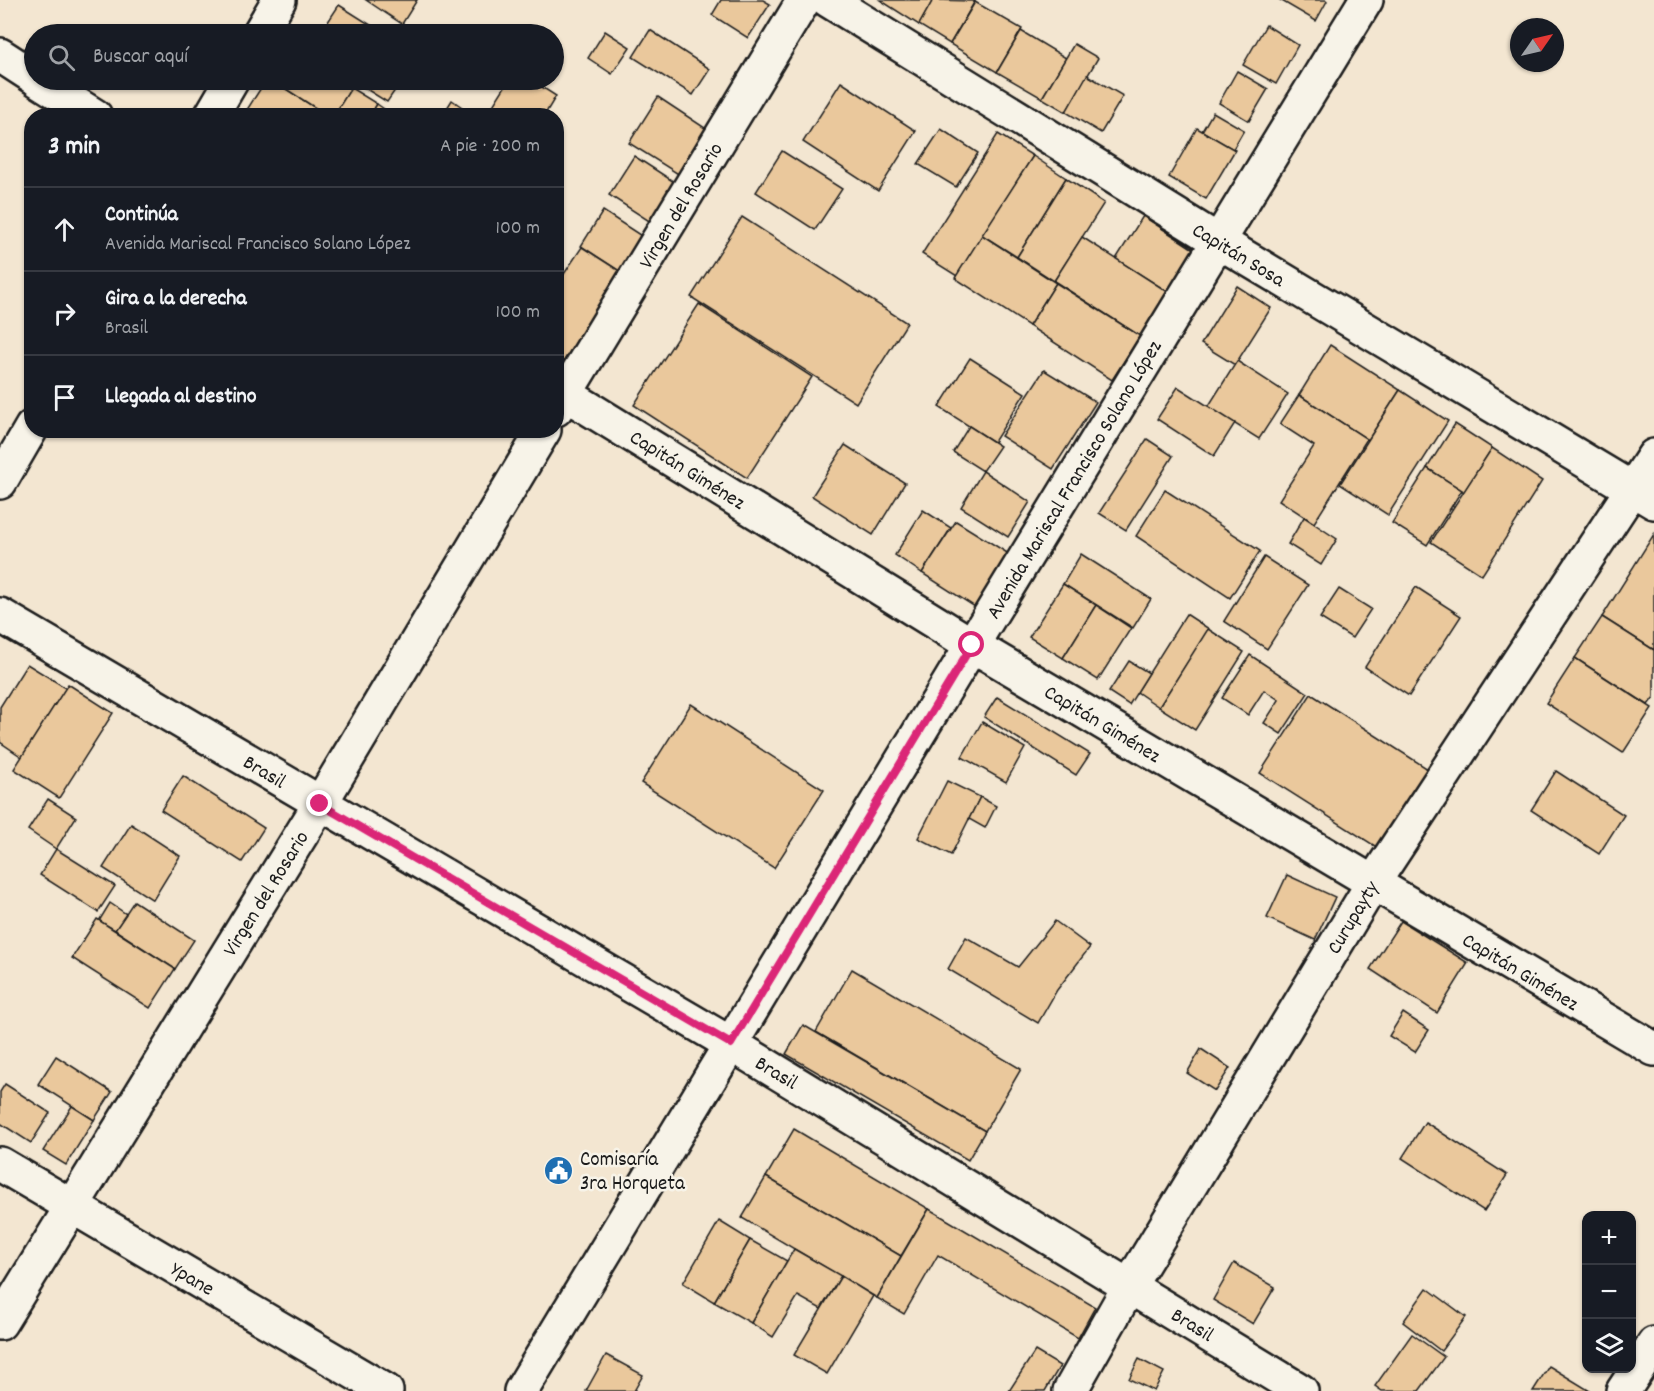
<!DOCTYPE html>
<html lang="es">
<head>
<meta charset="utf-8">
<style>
  :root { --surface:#171b24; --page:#242831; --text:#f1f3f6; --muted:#9ea1a6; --line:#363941 }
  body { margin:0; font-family:Dekko,sans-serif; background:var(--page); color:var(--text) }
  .controls { position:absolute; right:18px; bottom:18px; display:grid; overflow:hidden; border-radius:12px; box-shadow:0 2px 4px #0004 }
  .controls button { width:54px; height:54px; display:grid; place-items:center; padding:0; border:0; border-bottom:2px solid var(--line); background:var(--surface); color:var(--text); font:30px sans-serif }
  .compass { position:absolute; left:1510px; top:18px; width:54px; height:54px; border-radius:50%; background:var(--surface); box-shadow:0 2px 4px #0004; rotate:56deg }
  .stop { position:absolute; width:18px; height:18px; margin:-14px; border:4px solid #db2777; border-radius:50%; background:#fff }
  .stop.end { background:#db2777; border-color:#fff; box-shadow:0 2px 6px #0008 }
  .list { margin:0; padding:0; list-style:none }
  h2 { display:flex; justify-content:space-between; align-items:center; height:78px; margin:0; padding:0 24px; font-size:26px }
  h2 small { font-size:20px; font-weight:400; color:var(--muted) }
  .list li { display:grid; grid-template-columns:39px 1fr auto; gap:18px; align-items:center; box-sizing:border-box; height:84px; padding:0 24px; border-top:2px solid var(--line) }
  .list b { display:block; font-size:22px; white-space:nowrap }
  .list p { margin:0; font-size:20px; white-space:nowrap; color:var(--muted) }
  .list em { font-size:20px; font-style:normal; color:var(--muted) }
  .icon { flex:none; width:33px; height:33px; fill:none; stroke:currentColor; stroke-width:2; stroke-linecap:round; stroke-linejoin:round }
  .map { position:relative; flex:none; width:1654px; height:1391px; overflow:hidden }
  .search { position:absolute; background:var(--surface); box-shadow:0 2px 4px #0004; left:24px; top:24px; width:540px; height:66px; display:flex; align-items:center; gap:15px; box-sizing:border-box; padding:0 21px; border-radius:33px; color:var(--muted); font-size:22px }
  .panel { position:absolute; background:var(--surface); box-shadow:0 2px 4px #0004; left:24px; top:108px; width:540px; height:330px; border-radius:24px }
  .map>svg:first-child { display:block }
  .building { fill:#eac89c; stroke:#1c1c1c; stroke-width:1.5 }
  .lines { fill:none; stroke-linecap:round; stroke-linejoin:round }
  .street-casing { stroke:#1c1c1c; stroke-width:38 }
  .secondary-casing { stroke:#1c1c1c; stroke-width:38 }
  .street { stroke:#f7f3e8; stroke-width:33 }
  .secondary { stroke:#f7f3e8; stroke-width:33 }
  .route { stroke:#db2777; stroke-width:8 }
  .labels { text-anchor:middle; stroke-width:5; stroke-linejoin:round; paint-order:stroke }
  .street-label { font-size:21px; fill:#1c1c1c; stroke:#f7f3e8 }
  .poi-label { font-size:21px; fill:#1c1c1c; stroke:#f7f3e8; text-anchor:start }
</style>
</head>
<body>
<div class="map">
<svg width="1654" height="1391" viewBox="0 0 1654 1391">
  <rect width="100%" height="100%" fill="#f3e6d1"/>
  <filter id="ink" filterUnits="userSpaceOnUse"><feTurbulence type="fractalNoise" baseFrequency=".0167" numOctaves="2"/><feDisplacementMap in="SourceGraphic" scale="12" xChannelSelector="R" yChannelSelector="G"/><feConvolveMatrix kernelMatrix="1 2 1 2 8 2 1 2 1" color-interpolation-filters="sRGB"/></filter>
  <g filter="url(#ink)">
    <g class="building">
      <polygon points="366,0 417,0 402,24"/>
      <polygon points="721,0 763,0 770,4 748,38 712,15"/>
      <polygon points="880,0 933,0 919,25"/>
      <polygon points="933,0 975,1 950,44 919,25"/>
      <polygon points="1280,0 1326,0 1327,1 1316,21"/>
      <polygon points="975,2 1022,29 997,72 950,44"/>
      <polygon points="339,5 385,34 320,34"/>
      <polygon points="402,24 419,34 396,34"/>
      <polygon points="1266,25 1298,45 1276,84 1243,65"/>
      <polygon points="650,30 710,69 693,95 633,57"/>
      <polygon points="605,31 630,47 612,74 588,58"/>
      <polygon points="1021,31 1066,58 1042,98 997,72"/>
      <polygon points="1074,44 1098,58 1066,112 1042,98"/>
      <polygon points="1237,71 1268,89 1249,121 1219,103"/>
      <polygon points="1087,75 1123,96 1101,133 1066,112"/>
      <polygon points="266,80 272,80 328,116 243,116"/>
      <polygon points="272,80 338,80 351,88 334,116 328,116"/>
      <polygon points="357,80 402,80 387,102 355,82"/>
      <polygon points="509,80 531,80 556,96 544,116 487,115"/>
      <polygon points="841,82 916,131 878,191 803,142"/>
      <polygon points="351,88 377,104 370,116 334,115"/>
      <polygon points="658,97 711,132 683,177 629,143"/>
      <polygon points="452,100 475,116 442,116"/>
      <polygon points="377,104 394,116 370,116"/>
      <polygon points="1213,112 1244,130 1233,149 1202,131"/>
      <polygon points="1197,128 1235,150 1206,199 1169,177"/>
      <polygon points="941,129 978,153 956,187 918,164"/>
      <polygon points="998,134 1033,156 957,276 922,254"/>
      <polygon points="782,151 842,189 815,230 756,192"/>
      <polygon points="634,156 685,189 660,228 609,195"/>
      <polygon points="1033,156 1066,178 1017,257 982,235"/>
      <polygon points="1066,178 1104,203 1054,281 1017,257"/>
      <polygon points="603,211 643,237 621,272 581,246"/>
      <polygon points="1143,216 1195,250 1168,292 1116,259"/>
      <polygon points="742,217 907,323 856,403 691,297"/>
      <polygon points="982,235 1056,283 1029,326 955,278"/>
      <polygon points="1082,237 1168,292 1140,336 1054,281"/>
      <polygon points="582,247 621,272 558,370 556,286"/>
      <polygon points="1056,283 1140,336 1112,380 1029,326"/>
      <polygon points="1237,286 1271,308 1235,365 1201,344"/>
      <polygon points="699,304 812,377 747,478 634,405"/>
      <polygon points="1330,345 1400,390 1368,440 1299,395"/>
      <polygon points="970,358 1025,393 994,442 939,407"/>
      <polygon points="1237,361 1288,394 1259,439 1208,407"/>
      <polygon points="1044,370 1096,402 1053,469 1001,436"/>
      <polygon points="1178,387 1235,423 1214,456 1157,419"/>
      <polygon points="1400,390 1448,421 1388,515 1340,484"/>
      <polygon points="1299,395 1367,439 1314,523 1279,500 1314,446 1280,424"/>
      <polygon points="1455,424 1492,448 1464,492 1427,468"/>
      <polygon points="969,426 1000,446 983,471 953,452"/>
      <polygon points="1147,439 1173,456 1126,530 1099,513"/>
      <polygon points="845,445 905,483 873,535 812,496"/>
      <polygon points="1492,448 1542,481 1482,575 1431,542"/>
      <polygon points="1427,468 1462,490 1427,545 1392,523"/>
      <polygon points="983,471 1030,502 1008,537 961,507"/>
      <polygon points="1165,490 1260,551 1230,598 1136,536"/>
      <polygon points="923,510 951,528 922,573 895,555"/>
      <polygon points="1304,517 1337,539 1321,565 1288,544"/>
      <polygon points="956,521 1009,554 975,607 922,573"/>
      <polygon points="1654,534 1654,650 1602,617"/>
      <polygon points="1081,554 1151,599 1133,628 1063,584"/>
      <polygon points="1264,557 1308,585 1267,649 1224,621"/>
      <polygon points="1063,584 1096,605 1063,658 1029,637"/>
      <polygon points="1416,587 1461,616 1409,696 1365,667"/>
      <polygon points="1339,589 1371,609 1352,638 1320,618"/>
      <polygon points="1096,605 1131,628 1098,680 1063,658"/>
      <polygon points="1186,614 1209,629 1159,707 1137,692"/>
      <polygon points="1602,617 1654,650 1654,697 1648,705 1575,658"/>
      <polygon points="1208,629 1244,652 1195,730 1159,707"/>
      <polygon points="1250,655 1308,693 1281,734 1264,723 1279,700 1264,690 1248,715 1222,698"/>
      <polygon points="1575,658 1652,708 1623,753 1546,703"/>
      <polygon points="1129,661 1149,673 1129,705 1109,692"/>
      <polygon points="27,664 66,688 22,757 0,742 0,707"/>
      <polygon points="68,684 113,713 59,798 14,769"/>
      <polygon points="1311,694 1428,769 1378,848 1260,773"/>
      <polygon points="997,697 1090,754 1076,775 984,717"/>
      <polygon points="691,704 824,790 774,868 641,783"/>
      <polygon points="982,722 1025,748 1006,782 962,757"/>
      <polygon points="1556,771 1624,815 1599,854 1531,810"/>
      <polygon points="183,776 264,828 242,862 161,810"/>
      <polygon points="947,781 980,797 951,855 918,838"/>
      <polygon points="980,797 996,806 985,828 969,819"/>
      <polygon points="48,799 76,817 56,849 28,830"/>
      <polygon points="131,824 180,856 153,900 103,868"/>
      <polygon points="56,849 115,886 98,912 40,875"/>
      <polygon points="1287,875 1335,897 1315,940 1267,918"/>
      <polygon points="134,901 194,940 175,969 115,930"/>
      <polygon points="110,903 126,914 115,930 99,921"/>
      <polygon points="97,919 175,969 150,1008 72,958"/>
      <polygon points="1055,921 1090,947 1057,990 1038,1023 948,969 966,937 1018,967"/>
      <polygon points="1401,921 1468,963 1437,1013 1370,969"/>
      <polygon points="852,969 1021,1069 985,1131 816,1032"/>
      <polygon points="1403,1013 1429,1030 1415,1052 1389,1036"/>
      <polygon points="803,1025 985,1131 968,1160 786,1054"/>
      <polygon points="1201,1049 1230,1068 1215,1091 1187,1073"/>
      <polygon points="56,1056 112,1092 94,1120 38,1084"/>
      <polygon points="5,1084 50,1113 31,1143 0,1123 0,1092"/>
      <polygon points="72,1106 94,1120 66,1165 43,1151"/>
      <polygon points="1425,1122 1507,1175 1484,1211 1402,1158"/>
      <polygon points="794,1129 929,1209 901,1256 766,1177"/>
      <polygon points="766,1177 901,1256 877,1298 742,1218"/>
      <polygon points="929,1209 1095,1307 1078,1338 938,1255 904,1314 877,1298"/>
      <polygon points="719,1221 750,1240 714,1302 683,1283"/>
      <polygon points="750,1240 787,1261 751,1323 714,1302"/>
      <polygon points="794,1249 841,1276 821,1309 798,1296 773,1337 751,1323"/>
      <polygon points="1234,1263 1275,1287 1253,1324 1213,1300"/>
      <polygon points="841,1276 873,1296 827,1374 794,1355"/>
      <polygon points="1427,1288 1466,1317 1441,1351 1403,1322"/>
      <polygon points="1412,1334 1444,1357 1419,1391 1382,1391 1375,1386"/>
      <polygon points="1035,1351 1060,1366 1045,1391 1009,1391"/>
      <polygon points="606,1355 643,1375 634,1391 586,1391"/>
      <polygon points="1139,1359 1164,1372 1154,1391 1129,1379"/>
      <polygon points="1549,1366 1590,1391 1533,1391"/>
    </g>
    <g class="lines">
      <defs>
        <g id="street">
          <polyline points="828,0 1218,241 1654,502"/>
          <polyline points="259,34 279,0"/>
          <polyline points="0,55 34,77"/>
          <polyline points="38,80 95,116"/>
          <polyline points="211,116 232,80"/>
          <polyline points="556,388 972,645 1654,1049"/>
          <polyline points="0,482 32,427"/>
          <polyline points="0,615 731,1044 1301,1391"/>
          <polyline points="0,1164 386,1391"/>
          <polyline points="1070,1391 1130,1285 1373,883 1654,456"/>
          <polyline points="1623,1391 1654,1344"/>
        </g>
        <g id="secondary">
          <polyline points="556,409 804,0"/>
          <polyline points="0,1323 320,804 544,430"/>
          <polyline points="521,1391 972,645 1366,0"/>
        </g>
      </defs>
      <use href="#street" class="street-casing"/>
      <use href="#secondary" class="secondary-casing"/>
      <use href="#street" class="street"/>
      <use href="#secondary" class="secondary"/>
    </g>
  </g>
  <g class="lines" filter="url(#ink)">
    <polyline class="route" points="320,804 731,1044 972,645"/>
  </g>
  <defs>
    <symbol id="civic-disc" viewBox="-11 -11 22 22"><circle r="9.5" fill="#1f6fb2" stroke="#f7f3e8"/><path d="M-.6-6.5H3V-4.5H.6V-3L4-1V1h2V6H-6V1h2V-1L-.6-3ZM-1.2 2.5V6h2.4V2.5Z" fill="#fff"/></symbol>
  </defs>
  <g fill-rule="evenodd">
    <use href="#civic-disc" x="542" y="1154" width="33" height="33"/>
  </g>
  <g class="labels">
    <g class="street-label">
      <text transform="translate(680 205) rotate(-59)" y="7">Virgen del Rosario</text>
      <text transform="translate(1239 254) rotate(31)" y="7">Capitán Sosa</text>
      <text transform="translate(688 469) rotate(32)" y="7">Capitán Giménez</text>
      <text transform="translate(1073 479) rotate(-59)" y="7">Avenida Mariscal Francisco Solano López</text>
      <text transform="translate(1103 723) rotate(31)" y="7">Capitán Giménez</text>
      <text transform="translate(265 771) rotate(31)" y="7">Brasil</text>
      <text transform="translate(265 893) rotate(-58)" y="7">Virgen del Rosario</text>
      <text transform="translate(1352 917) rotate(-59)" y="7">Curupayty</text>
      <text transform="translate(1521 971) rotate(31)" y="7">Capitán Giménez</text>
      <text transform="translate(777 1072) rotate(31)" y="7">Brasil</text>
      <text transform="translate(193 1278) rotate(30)" y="7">Ypane</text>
      <text transform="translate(1193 1324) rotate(32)" y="7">Brasil</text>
    </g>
    <g class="poi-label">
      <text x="580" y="1165">Comisaría<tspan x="580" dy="24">3ra Horqueta</tspan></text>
    </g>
  </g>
</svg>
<div class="controls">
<button>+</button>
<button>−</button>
<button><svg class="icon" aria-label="layers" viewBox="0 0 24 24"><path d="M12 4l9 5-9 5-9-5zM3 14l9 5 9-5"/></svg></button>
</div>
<svg class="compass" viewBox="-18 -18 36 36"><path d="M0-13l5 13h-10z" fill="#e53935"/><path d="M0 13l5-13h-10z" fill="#9ea1a6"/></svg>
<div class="stop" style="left:972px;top:645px"></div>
<div class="stop end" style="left:320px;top:804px"></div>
<div class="search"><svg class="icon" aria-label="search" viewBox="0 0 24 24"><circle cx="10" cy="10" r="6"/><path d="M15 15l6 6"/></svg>Buscar aquí</div>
<section class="panel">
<h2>3 min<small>A pie · 200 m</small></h2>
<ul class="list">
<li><svg class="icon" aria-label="ahead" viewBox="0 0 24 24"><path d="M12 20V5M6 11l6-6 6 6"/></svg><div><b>Continúa</b><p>Avenida Mariscal Francisco Solano López</p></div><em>100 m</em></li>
<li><svg class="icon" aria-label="right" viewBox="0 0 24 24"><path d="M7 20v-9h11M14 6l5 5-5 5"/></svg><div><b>Gira a la derecha</b><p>Brasil</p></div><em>100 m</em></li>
<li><svg class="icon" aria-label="arrive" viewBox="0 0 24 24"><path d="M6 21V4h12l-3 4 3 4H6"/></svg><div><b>Llegada al destino</b></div></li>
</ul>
</section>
</div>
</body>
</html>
